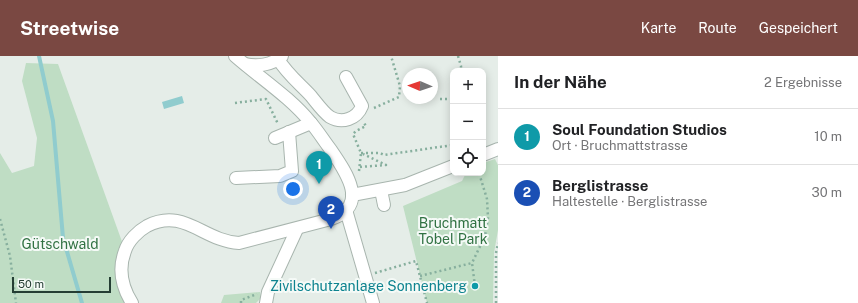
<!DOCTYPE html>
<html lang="de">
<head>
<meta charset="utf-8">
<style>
  :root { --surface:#fff; --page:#f2f2f2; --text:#202124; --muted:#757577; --line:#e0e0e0; --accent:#7a4842 }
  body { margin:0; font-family:"Public Sans",sans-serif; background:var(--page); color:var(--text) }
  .controls { position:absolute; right:12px; top:12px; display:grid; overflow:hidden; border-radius:8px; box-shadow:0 2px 10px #0003 }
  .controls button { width:36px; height:36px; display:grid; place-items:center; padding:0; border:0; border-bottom:1px solid var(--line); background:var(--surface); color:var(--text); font:20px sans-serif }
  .compass { position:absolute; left:402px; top:12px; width:36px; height:36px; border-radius:50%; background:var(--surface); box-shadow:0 2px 10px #0003; rotate:272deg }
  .scale { position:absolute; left:12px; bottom:10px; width:99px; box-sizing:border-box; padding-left:4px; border:2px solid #253e34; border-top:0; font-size:11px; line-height:14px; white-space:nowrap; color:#253e34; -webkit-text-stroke:3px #f5faf7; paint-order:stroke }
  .you { position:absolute; left:293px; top:133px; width:14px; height:14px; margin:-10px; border:3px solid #fff; border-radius:50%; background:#1a73e8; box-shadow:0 0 0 6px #1a73e833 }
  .badge { display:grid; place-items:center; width:26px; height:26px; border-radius:50%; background:var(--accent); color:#fff; font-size:13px; font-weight:700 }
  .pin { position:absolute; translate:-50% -33px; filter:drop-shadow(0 1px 2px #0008) }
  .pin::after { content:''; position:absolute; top:21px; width:14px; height:12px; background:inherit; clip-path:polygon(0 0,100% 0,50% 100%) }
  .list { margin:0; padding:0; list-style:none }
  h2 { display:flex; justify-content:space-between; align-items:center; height:52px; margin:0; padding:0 16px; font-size:17px }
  h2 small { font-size:13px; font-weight:400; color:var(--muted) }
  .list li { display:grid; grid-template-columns:26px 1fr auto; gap:12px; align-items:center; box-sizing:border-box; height:56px; padding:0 16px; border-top:1px solid var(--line) }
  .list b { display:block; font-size:15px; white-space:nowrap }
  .list p { margin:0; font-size:13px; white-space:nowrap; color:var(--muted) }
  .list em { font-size:13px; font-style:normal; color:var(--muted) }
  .icon { flex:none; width:22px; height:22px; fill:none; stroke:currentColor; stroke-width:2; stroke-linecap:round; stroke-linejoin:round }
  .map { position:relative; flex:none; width:498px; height:247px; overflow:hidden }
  header { display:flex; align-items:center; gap:24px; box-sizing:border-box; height:56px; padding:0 20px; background:var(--accent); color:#fff }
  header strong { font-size:19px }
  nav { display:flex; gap:22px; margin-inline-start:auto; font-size:14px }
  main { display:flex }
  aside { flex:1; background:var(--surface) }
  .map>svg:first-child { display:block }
  .green { fill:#bfddc4 }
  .water { fill:#90ccce }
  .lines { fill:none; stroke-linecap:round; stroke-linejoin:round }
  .stream { stroke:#90ccce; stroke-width:4 }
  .minor-casing { stroke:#a8b5ae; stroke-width:14 }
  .path { stroke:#87af9e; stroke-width:2.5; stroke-dasharray:2 3; stroke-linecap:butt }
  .minor { stroke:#fff; stroke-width:12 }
  .culture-dot { fill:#0f9aa8; stroke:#f5faf7; stroke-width:1.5 }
  .labels { text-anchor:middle; stroke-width:4; stroke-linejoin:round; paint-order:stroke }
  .park-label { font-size:14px; fill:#317243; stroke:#f5faf7 }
  .culture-label { font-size:14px; fill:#0d838f; stroke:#f5faf7; text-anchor:end }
</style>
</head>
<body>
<header>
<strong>Streetwise</strong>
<nav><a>Karte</a><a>Route</a><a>Gespeichert</a></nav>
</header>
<main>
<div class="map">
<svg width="498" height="247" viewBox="0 0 498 247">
  <rect width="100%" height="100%" fill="#e5ede8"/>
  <g class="green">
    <polygon points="26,7 58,8 125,194 121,214 132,247 0,247 0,97 12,117 34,110 37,82 22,25"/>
    <polygon points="495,103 498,109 498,174 494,197 493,247 427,247 403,150 462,125 466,117 483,117 483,107"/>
    <polygon points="260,236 261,242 256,247 221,247 224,239"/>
  </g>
  <polygon class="water" points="182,40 184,47 164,53 162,46"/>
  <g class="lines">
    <polyline class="stream" points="39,0 53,65 63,182 82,247"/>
    <defs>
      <g id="minor">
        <path d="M 278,3 C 287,18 300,28 311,40 C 316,46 323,56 330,61 C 342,68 357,63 362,50 L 346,21"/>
        <path d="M 245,8 C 257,11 272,9 282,0"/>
        <polyline points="275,82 311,67"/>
        <polyline points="483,99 498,93"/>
        <polyline points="236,122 280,120 292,115 289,76"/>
        <polyline points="381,134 384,149"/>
        <polyline points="352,139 405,129 453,110"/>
        <polyline points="346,154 373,247"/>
        <path d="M 132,247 C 122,231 118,213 125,195 C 128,185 138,175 147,170 C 184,151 203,185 239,187 L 331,163 C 370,150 346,116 331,94 C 324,85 318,75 311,67 C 290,41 260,22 235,0"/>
        <polyline points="266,247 268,236 297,173"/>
      </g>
    </defs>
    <use href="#minor" class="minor-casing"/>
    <g class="path">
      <polyline points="458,0 461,10 461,15"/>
      <polyline points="440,43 453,43"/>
      <polyline points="235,47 266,43 278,68"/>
      <polyline points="374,52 399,41 400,30 391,0"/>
      <polyline points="361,97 380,97 384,99 453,89"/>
      <polyline points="360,111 386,109 363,98"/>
      <polyline points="359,115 361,97 353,78 356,75 366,70 364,67"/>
      <polyline points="0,163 10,200 16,247"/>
      <polyline points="375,217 416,205 427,247"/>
      <polyline points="420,220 472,207"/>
      <polyline points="475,230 472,207 485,180 488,162 487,143 479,117"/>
      <polyline points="241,247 241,244 257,238"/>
      <polyline points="496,247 496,197 498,187"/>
    </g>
    <use href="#minor" class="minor"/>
  </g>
  <circle class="culture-dot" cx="475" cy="230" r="4"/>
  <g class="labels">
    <g class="park-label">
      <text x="453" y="172">Bruchmatt<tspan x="453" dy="16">Tobel Park</tspan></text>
      <text x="60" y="193">Gütschwald</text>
    </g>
    <g class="culture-label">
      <text x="467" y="235">Zivilschutzanlage Sonnenberg</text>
    </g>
  </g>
</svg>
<div class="controls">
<button>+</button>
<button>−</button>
<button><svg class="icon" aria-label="locate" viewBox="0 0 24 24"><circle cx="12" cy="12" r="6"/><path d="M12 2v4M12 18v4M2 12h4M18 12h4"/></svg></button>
</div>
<svg class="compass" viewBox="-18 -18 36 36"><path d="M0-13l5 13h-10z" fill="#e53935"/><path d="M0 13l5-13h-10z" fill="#757577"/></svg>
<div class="scale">50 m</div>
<div class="you"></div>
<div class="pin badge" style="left:319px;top:128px;background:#0f9aa8">1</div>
<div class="pin badge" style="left:331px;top:173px;background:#1a4fb4">2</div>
</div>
<aside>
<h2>In der Nähe<small>2 Ergebnisse</small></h2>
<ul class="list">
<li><span class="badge" style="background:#0f9aa8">1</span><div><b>Soul Foundation Studios</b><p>Ort · Bruchmattstrasse</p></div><em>10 m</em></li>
<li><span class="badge" style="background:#1a4fb4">2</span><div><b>Berglistrasse</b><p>Haltestelle · Berglistrasse</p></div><em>30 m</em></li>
</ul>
</aside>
</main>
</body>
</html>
